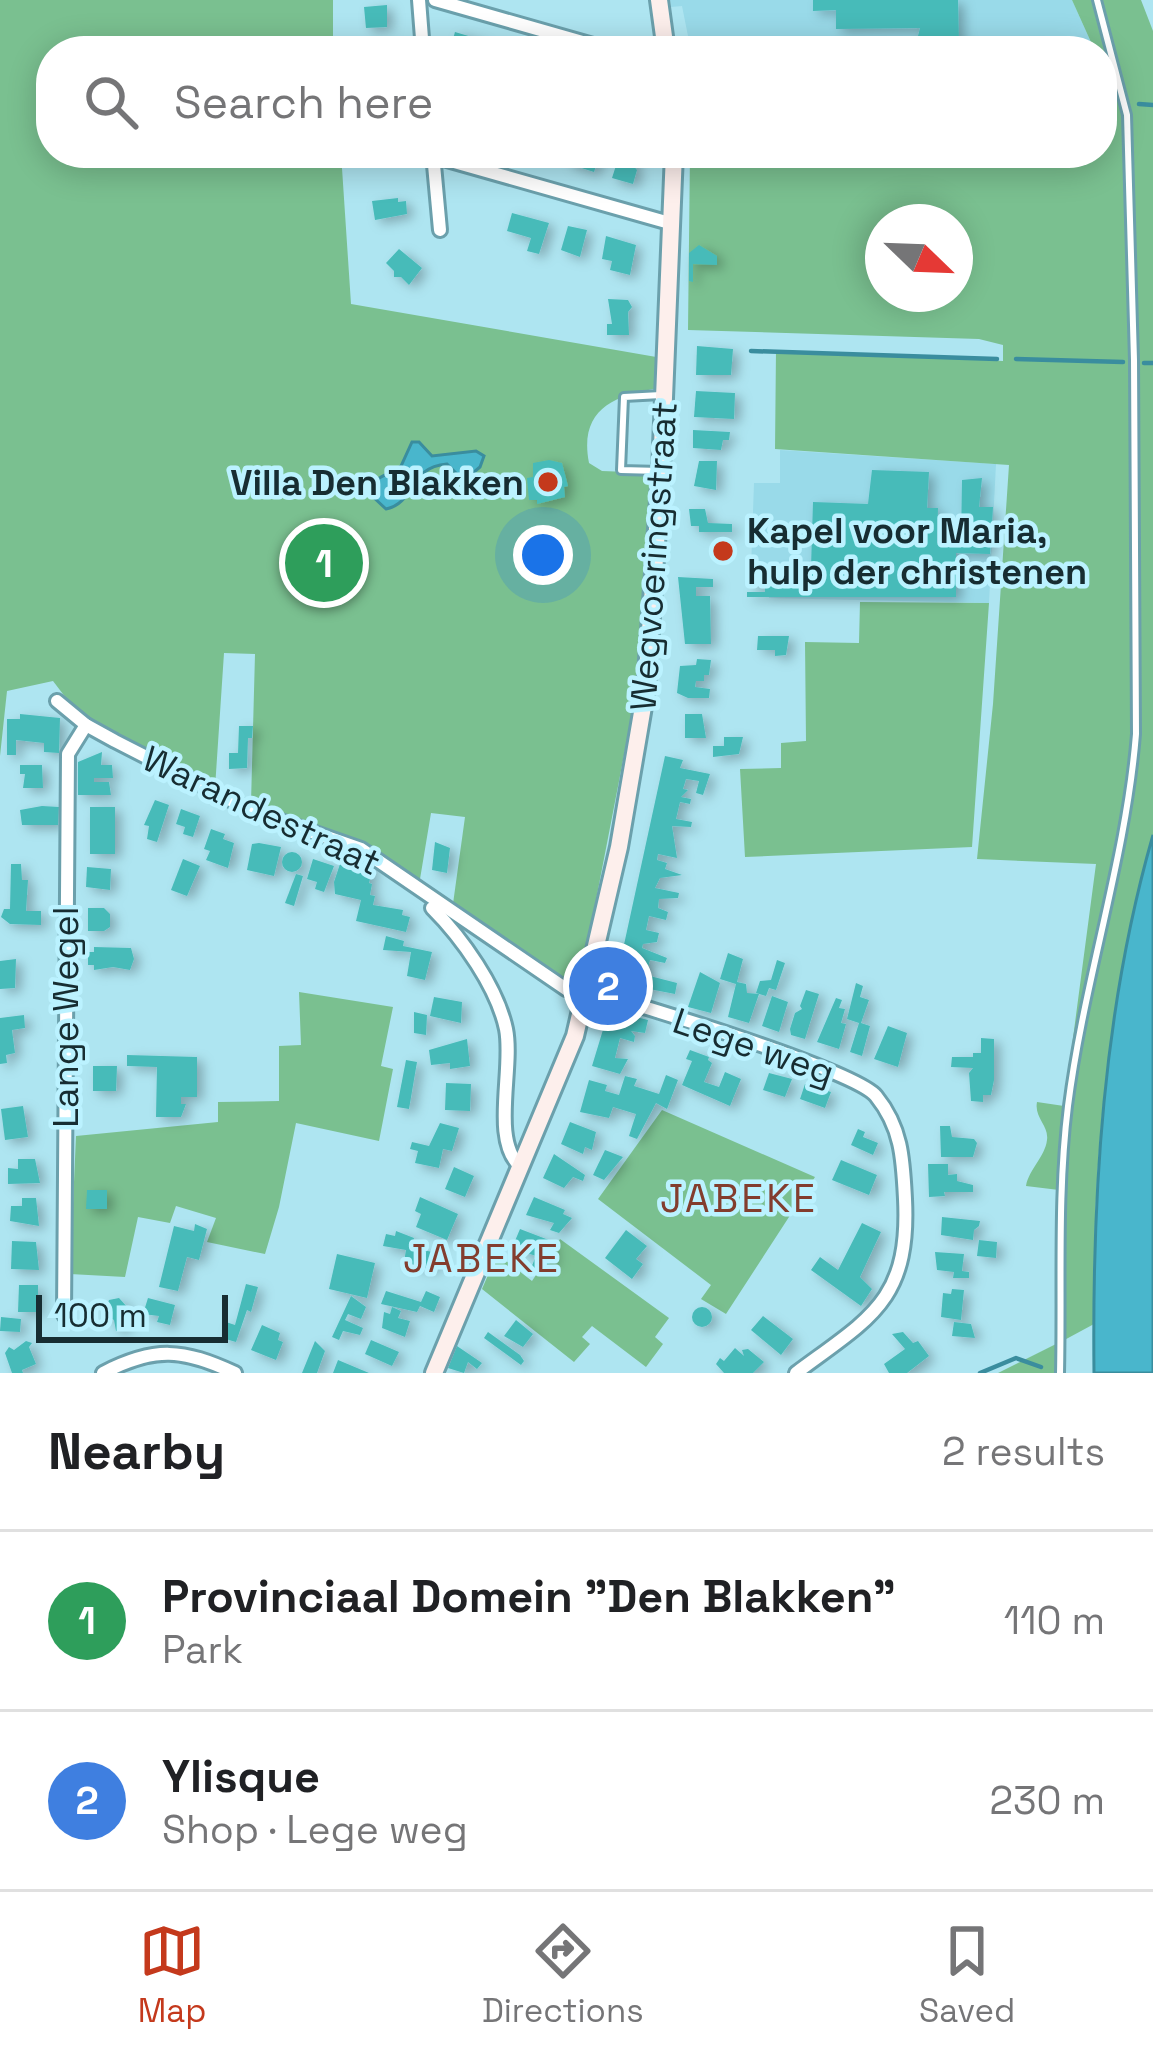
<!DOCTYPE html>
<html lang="en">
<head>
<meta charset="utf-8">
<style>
  :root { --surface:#fff; --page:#f2f2f2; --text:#202124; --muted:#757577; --line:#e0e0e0; --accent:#c4391c }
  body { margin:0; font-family:"Space Grotesk",sans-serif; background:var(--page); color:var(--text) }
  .compass { position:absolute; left:865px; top:204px; width:108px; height:108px; border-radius:50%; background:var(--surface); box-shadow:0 6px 30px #0003; rotate:113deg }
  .scale { position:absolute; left:36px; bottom:30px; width:192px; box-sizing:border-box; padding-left:12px; border:6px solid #172d32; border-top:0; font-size:33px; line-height:42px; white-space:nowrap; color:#172d32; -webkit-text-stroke:9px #bbf2ff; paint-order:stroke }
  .you { position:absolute; left:543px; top:555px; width:42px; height:42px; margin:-30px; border:9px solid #fff; border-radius:50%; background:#1a73e8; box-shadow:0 0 0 18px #1a73e833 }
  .badge { display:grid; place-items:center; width:78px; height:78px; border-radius:50%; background:var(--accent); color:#fff; font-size:39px; font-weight:700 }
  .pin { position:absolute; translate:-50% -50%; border:6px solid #fff; box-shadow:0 3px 12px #0006 }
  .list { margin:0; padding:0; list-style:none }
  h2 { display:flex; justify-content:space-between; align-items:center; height:156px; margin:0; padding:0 48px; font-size:51px }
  h2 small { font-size:39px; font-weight:400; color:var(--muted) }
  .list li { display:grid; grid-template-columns:78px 1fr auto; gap:36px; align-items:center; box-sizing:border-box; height:180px; padding:0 48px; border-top:3px solid var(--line) }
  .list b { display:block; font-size:45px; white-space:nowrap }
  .list p { margin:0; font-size:39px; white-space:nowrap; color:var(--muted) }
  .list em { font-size:39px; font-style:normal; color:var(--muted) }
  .icon { flex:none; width:66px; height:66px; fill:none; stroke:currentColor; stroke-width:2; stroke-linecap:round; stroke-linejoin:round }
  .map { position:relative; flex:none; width:1153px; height:1373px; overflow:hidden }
  .search { position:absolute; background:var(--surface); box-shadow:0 6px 30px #0003; left:36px; right:36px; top:36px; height:132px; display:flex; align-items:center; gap:30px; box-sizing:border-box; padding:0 42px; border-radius:48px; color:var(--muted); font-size:45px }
  .sheet { height:516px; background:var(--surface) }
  nav { display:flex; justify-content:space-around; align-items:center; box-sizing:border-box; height:168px; border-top:3px solid var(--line); background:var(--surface); font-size:33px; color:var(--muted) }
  nav a { display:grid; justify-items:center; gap:6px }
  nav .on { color:var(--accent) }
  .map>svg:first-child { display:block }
  .built { fill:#99dae9 }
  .green { fill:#7ac090; fill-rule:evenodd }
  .water { fill:#49b6cc; stroke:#3a8d9e; stroke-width:3 }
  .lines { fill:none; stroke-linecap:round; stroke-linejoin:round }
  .stream { stroke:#3a8d9e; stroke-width:4.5 }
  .building { fill:#47bbb9; filter:url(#shadow) }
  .service-casing { stroke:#6ba0ac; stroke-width:12 }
  .minor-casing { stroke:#6ba0ac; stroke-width:18 }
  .secondary-casing { stroke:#6ba0ac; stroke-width:22 }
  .service { stroke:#fff; stroke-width:6 }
  .minor { stroke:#fff; stroke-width:12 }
  .secondary { stroke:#fdefec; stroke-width:16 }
  .poi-dot { fill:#c4391c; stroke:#bbf2ff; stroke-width:4.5 }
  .labels { text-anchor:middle; stroke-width:9; stroke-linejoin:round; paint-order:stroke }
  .poi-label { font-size:36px; font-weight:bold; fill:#172d32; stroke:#bbf2ff; text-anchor:end }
  .street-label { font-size:36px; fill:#172d32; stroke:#bbf2ff }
  .neighbourhood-label { font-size:39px; letter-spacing:3px; fill:#833d2e; stroke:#bbf2ff }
</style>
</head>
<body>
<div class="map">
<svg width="1153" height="1373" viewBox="0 0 1153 1373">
  <defs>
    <filter id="shadow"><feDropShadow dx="6" dy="4" stdDeviation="6" flood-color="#0004"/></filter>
  </defs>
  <rect width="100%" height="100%" fill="#aee5f1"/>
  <g class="built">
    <polygon points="670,0 1072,0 1095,51 691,51 682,6 671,7"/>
    <polygon points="780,450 996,464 989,603 769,598 768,568 751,569 754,483 780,483"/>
  </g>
  <g class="green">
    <path d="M 0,0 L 333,0 L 333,51 L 51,51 L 51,153 L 341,153 L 351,304 L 662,358 L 654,389 C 611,396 579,412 589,463 L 602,471 L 655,473 L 637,688 L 579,988 L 555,980 L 452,911 L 465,817 L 431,813 L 419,885 L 360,842 L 251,803 L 255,654 L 224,653 L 215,788 L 82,719 L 53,681 L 7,691 L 0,756 Z"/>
    <path d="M 1072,0 L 1141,0 L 1153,31 L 1153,835 C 1109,987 1091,1166 1094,1324 L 1057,1344 L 1056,1373 L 998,1373 L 1056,1344 L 1059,1190 L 1026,1186 C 1029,1169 1045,1157 1047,1140 C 1049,1125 1034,1118 1037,1102 L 1064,1106 L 1096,864 L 977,859 L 993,704 L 1009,465 L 775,449 L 776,350 L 1003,361 L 1003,345 L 979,339 L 688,330 L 690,153 L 1102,153 L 1102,92 L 1114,92 L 1102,67 L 1102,51 L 1095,51 ZM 883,222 L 955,222 L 955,294 L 883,294 Z"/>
    <polygon points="860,602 989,603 972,847 745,857 740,769 781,768 781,743 806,741 805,642 859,643"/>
    <polygon points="299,992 393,1007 381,1066 393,1069 379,1141 296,1123 279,1207 265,1254 207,1242 216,1218 176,1206 170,1223 138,1217 125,1277 70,1274 76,1136 218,1122 218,1102 279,1101 279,1046 301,1045"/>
    <polygon points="662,1110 815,1177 726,1314 701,1299 711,1285 598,1199"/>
    <polygon points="560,1239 669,1318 655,1337 663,1344 646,1367 592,1326 582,1337 590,1344 574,1362 482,1289 497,1254 532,1281"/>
  </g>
  <g class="water">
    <path d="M 412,442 L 419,442 L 432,456 L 476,451 L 484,456 L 480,467 L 467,478 L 458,475 L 447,464 C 408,467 416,503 386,509 L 371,495 C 373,473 388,477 401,466 Z"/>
    <path d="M 1153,835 L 1153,1373 L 1094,1373 C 1092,1194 1103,1009 1153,835 Z"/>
  </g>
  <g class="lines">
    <g class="stream">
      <polyline points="1139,104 1153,105"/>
      <polyline points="751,351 997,359"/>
      <polyline points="1016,359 1123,362"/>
      <polyline points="1144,363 1153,363"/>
      <polyline points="980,1373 1016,1358 1041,1367"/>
    </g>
  </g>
  <g class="building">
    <polygon points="813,0 958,0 959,42 966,42 966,51 909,51 909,43 921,43 917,40 920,28 836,29 836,10 813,11"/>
    <polygon points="387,5 387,27 366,28 364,7"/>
    <polygon points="455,32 482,40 479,51 450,49"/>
    <polygon points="569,153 600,154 594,172 566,163"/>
    <polygon points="620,153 635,153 632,164 637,170 633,184 612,178"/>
    <polygon points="398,198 398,202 406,201 407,214 375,220 372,201"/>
    <polygon points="512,213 549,223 539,254 527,251 531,238 507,231"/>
    <polygon points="568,226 587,230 580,257 561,250"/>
    <polygon points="606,236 636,245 630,275 610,270 612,261 602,259"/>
    <polygon points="699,245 717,256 717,265 693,264 693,282 689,281 689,253"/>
    <polygon points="399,249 422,268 409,285 401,277 394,277 394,271 386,263"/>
    <polygon points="608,299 628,300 632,307 628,312 629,335 607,335 607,324 612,324"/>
    <polygon points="697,346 733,349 731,375 696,375"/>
    <polygon points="696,391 735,393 734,419 694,417"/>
    <polygon points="693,430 730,432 729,440 723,440 721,450 693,448"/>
    <polygon points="549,460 562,463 568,486 564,487 565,497 537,504 537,500 529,500 527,478 533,477 533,463"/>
    <polygon points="699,461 717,461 716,490 694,486"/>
    <polygon points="872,470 929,472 927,508 938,508 937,543 961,543 962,480 982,478 979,507 993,507 990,554 956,553 956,597 747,597 747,592 765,592 765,586 751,586 751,572 765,572 765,580 773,580 773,568 811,568 813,502 868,504"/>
    <polygon points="689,509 705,509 708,523 732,524 732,532 699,532 699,526 691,526"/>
    <polygon points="678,577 713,579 713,587 696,587 696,596 710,596 711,644 685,644"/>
    <polygon points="758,636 789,636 786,655 775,656 775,650 757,650"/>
    <polygon points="697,659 711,660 709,675 704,675 704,681 696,681 695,687 710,689 709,698 688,698 677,693 680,666 696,665"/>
    <polygon points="20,714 60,718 59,753 44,752 44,743 16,740 16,755 7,755 7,719 20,719"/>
    <polygon points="685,714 702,714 706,738 685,738"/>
    <polygon points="239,726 253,726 252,738 248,738 247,768 229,769 229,753 238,753"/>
    <polygon points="724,737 743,737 739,754 713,757 713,746 724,746"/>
    <polygon points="102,752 101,765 112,765 113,778 94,778 94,782 109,782 111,795 78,795 78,762"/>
    <polygon points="665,756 683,760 680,768 710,774 703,795 696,793 699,781 686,779 683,789 688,790 681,797 691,799 690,804 680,802 676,819 692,822 691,827 672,826 677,858 658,854 657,860 667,863 665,869 682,875 660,878 655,888 679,893 678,898 659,899 658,908 668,912 666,920 649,916 646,930 659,933 658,937 657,942 643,944 642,948 667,958 665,963 650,960 646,975 677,983 675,994 644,988 643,982 633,985 630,992 615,986"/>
    <polygon points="20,765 42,765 43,788 23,788 25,774 20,774"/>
    <polygon points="155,800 169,805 157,842 147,839 149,826 144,825"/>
    <polygon points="42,806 59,807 58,825 22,825 20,810"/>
    <rect x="90" y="807" width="25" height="47"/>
    <polygon points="181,809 200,816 193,837 183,834 185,827 176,824"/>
    <polygon points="211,829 225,834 223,839 234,843 228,868 206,860 210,851 204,849"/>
    <polygon points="435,842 450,848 447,873 432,870"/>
    <polygon points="259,843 281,847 274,876 247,870 252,844"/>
    <polygon points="345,849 373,867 369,883 372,884 370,895 375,896 373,905 403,910 402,915 410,917 406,932 356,921 361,900 335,894 334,882"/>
    <circle cx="292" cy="862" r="10"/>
    <polygon points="183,859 200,866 187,896 171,890"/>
    <polygon points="313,859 334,866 324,892 315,889 317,882 307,879"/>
    <polygon points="11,864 21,864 22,880 28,880 26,911 41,911 41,925 10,924 1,917 4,909 10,909"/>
    <polygon points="87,867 111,869 110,890 86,887"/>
    <polygon points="296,874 303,876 294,906 285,903"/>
    <polygon points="88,908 104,908 110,914 110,927 104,931 88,931"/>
    <polygon points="386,936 404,941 403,946 432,952 425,980 407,976 411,952 383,950"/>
    <polygon points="94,947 131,948 134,959 130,970 113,967 94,970 94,965 88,965 88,952 94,952"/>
    <polygon points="728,953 743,959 737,982 746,984 747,993 759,994 749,1023 728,1017 736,984 720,979"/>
    <polygon points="16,959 15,988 0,989 0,961"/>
    <polygon points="777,960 785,963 776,990 769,988 766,996 756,993 760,981 771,980"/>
    <polygon points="700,972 720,983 711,1013 688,1007"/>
    <polygon points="856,983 863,986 860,997 869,1000 861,1023 870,1026 862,1056 850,1052 859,1023 847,1019"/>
    <polygon points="806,990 819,994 805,1039 791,1035 790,1029 795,1013 802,1009 800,1006"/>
    <polygon points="772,996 788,1002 779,1032 762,1026"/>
    <polygon points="434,997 462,1002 461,1023 430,1016"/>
    <polygon points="836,998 842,1000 839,1008 845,1009 841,1023 846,1024 839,1049 817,1042"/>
    <polygon points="609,1010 648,1020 645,1033 631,1031 635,1036 634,1042 620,1038 615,1058 628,1059 620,1074 592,1066"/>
    <polygon points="414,1012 427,1015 426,1035 414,1033"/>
    <polygon points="24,1015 25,1028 12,1030 15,1053 6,1055 7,1063 0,1064 0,1018"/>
    <polygon points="888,1026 907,1033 898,1067 874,1059"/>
    <polygon points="981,1038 994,1039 994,1080 991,1095 983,1095 983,1102 971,1101 969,1073 973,1068 951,1067 952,1057 973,1057 973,1053 981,1053"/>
    <polygon points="467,1039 470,1066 450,1069 450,1063 431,1065 429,1050"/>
    <polygon points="690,1050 709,1057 708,1060 712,1063 704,1082 719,1087 725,1072 741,1079 730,1106 682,1085 692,1061 686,1059"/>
    <polygon points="127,1055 197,1057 197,1097 181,1097 181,1104 186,1104 181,1117 156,1117 157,1067 127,1066"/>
    <polygon points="406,1060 417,1062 409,1109 397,1107"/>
    <polygon points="93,1066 117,1066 116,1091 93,1091"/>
    <polygon points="769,1073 792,1079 785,1097 763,1090"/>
    <polygon points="666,1075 678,1080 667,1109 656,1103 637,1139 629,1136 636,1114 613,1107 609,1118 580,1112 589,1080 607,1085 605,1091 619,1095 625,1076 637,1079 634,1086 659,1094"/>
    <polygon points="446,1083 471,1084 470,1111 445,1110"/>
    <polygon points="805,1084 831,1092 825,1108 800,1099"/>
    <polygon points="23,1106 28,1137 5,1140 1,1109"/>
    <polygon points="570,1122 596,1132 592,1150 585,1147 583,1154 561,1144"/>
    <polygon points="440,1123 459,1128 452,1151 443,1149 439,1168 415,1163 418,1151 410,1149 412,1142 429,1146"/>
    <polygon points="940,1126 950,1126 952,1137 974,1139 977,1143 973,1157 941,1157"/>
    <polygon points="858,1129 865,1132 863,1137 878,1143 873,1155 851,1145"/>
    <polygon points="605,1150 623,1157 604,1180 593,1175"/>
    <polygon points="554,1154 585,1175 583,1181 573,1177 564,1188 543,1178"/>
    <polygon points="18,1159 35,1159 40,1183 8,1184 8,1168 18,1169"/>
    <polygon points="841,1160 877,1175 869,1195 832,1180"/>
    <polygon points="928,1164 948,1164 948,1175 957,1174 957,1181 973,1185 973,1192 944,1192 945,1196 929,1197"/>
    <polygon points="454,1167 474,1176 465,1197 445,1189"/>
    <polygon points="87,1190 107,1190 107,1209 86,1209"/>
    <polygon points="420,1197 458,1214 447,1240 416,1227 421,1214 415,1211"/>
    <polygon points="534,1197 565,1210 563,1214 572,1218 559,1233 550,1230 554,1223 526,1215"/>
    <polygon points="22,1198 36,1198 39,1226 10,1221 11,1206 22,1206"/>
    <polygon points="942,1217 980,1221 979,1226 974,1230 973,1240 941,1235"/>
    <polygon points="862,1223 881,1232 860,1277 872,1289 861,1306 811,1270 820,1257 838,1270"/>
    <polygon points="195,1224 207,1229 199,1260 187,1257 178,1291 159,1287 174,1226 194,1231"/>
    <polygon points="520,1229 554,1242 549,1253 555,1256 549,1264 538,1264 536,1270 531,1268 536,1256 512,1248"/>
    <polygon points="626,1230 647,1246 636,1259 643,1264 632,1279 605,1258"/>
    <polygon points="396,1231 414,1238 412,1248 438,1253 433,1270 404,1262 406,1250 383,1246 386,1234 395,1236"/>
    <polygon points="979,1240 997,1242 996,1258 977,1256"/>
    <polygon points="12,1241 36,1242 39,1270 11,1269"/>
    <polygon points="935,1252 964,1254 962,1271 969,1272 969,1278 953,1278 954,1272 937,1270"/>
    <polygon points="337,1254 375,1263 367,1298 329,1289"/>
    <polygon points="246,1284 258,1287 251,1312 247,1310 236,1342 222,1338 226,1322 235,1325"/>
    <polygon points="19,1285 38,1285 38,1312 18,1312"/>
    <polygon points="952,1289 964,1290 961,1320 941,1317 943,1293 951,1294"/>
    <polygon points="386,1291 421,1302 426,1291 440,1297 434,1312 420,1306 417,1312 381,1304"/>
    <polygon points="351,1296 366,1307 361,1319 348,1314 345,1320 363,1328 360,1335 343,1331 339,1340 332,1337"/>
    <polygon points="119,1298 129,1309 123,1318 125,1329 116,1331 114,1320 104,1314 109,1300"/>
    <polygon points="148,1298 175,1305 170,1325 157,1322 159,1316 143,1314"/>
    <polygon points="392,1307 401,1311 398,1318 410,1321 405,1337 382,1328 384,1312 390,1314"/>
    <circle cx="702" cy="1317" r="10"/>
    <polygon points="763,1316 793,1339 781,1355 751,1330"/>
    <polygon points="1,1317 21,1319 20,1332 0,1331"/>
    <polygon points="516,1320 533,1334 523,1347 504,1336"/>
    <polygon points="954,1322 971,1324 975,1338 952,1336"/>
    <polygon points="262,1325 280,1333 278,1340 283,1342 276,1360 251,1350"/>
    <polygon points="488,1332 520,1355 524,1361 521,1365 484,1338"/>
    <polygon points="903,1332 913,1343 918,1341 929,1356 907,1373 889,1373 884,1364 905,1349 892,1334"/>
    <polygon points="371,1340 399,1352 392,1366 365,1354"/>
    <polygon points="26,1341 32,1343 29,1347 36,1364 22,1370 23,1373 12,1373 5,1353 9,1347 14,1350"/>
    <polygon points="315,1341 325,1351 317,1373 302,1373"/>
    <polygon points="457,1346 482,1363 477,1369 468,1362 464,1373 448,1368"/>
    <polygon points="735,1348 744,1356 742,1350 748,1349 764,1362 753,1373 724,1373 716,1364 720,1358 724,1361"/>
    <polygon points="338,1360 369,1373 333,1373"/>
  </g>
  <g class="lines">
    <defs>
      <g id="service">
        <polyline points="660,471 621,470 624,397 661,395"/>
        <path d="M 1060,1373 C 1062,1284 1057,1195 1068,1106 C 1084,980 1126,859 1136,734 L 1134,360 L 1127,115 L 1097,0"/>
      </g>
      <g id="minor">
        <polyline points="419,0 423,51"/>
        <polyline points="435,0 614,51"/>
        <polyline points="433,154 440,230"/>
        <polyline points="433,156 673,224"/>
        <path d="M 57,701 L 86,725 L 115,741 L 252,811 L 361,849 L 566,989 C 577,993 589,992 602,995 C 644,1006 856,1071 876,1096 C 902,1128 903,1160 905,1199 C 910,1301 870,1318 796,1373"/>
        <path d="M 432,908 C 462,938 497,987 506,1029 C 514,1069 490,1141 521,1167"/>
        <polyline points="64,1315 68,754 86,725"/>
        <path d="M 103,1373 C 155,1346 183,1349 235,1373"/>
      </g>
      <g id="secondary">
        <polyline points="659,0 666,51"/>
        <polyline points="434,1373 575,1036 619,847 646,689 661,471 674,153"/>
      </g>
    </defs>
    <use href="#service" class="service-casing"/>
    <use href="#minor" class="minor-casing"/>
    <use href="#secondary" class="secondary-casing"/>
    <use href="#service" class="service"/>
    <use href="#minor" class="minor"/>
    <use href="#secondary" class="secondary"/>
  </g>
  <g class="poi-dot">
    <circle cx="548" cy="482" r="12"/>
    <circle cx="723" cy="551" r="12"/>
  </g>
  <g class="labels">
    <g class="poi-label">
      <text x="524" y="495">Villa Den Blakken</text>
      <text x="747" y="543" text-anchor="start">Kapel voor Maria,<tspan x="747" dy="41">hulp der christenen</tspan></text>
    </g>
    <g class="street-label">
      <text transform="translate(653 556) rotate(-86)" y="13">Wegvoeringstraat</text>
      <text transform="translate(262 810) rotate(25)" y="13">Warandestraat</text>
      <text transform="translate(65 1017) rotate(-90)" y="13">Lange Wegel</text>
      <text transform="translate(754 1046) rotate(19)" y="13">Lege weg</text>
    </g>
    <g class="neighbourhood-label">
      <text x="739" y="1212">JABEKE</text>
      <text x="482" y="1272">JABEKE</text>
    </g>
  </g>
</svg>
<svg class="compass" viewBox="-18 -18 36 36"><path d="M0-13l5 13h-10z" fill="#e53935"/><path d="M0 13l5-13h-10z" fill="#757577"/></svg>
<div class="scale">100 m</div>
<div class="you"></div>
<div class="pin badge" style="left:324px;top:563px;background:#2e9e5b">1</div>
<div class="pin badge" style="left:608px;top:986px;background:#3f7fe0">2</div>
<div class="search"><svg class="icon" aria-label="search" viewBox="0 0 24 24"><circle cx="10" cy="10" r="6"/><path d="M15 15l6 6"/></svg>Search here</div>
</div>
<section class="sheet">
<h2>Nearby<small>2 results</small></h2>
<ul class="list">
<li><span class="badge" style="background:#2e9e5b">1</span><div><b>Provinciaal Domein &quot;Den Blakken&quot;</b><p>Park</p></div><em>110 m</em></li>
<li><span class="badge" style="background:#3f7fe0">2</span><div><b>Ylisque</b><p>Shop · Lege weg</p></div><em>230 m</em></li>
</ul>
</section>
<nav>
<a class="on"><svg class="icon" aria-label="map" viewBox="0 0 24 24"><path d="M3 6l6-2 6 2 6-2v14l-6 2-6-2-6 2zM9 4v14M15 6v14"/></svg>Map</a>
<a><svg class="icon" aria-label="directions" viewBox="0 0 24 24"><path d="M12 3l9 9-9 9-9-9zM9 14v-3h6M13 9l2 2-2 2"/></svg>Directions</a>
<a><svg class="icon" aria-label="saved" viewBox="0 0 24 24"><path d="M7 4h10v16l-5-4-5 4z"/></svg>Saved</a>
</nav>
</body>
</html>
